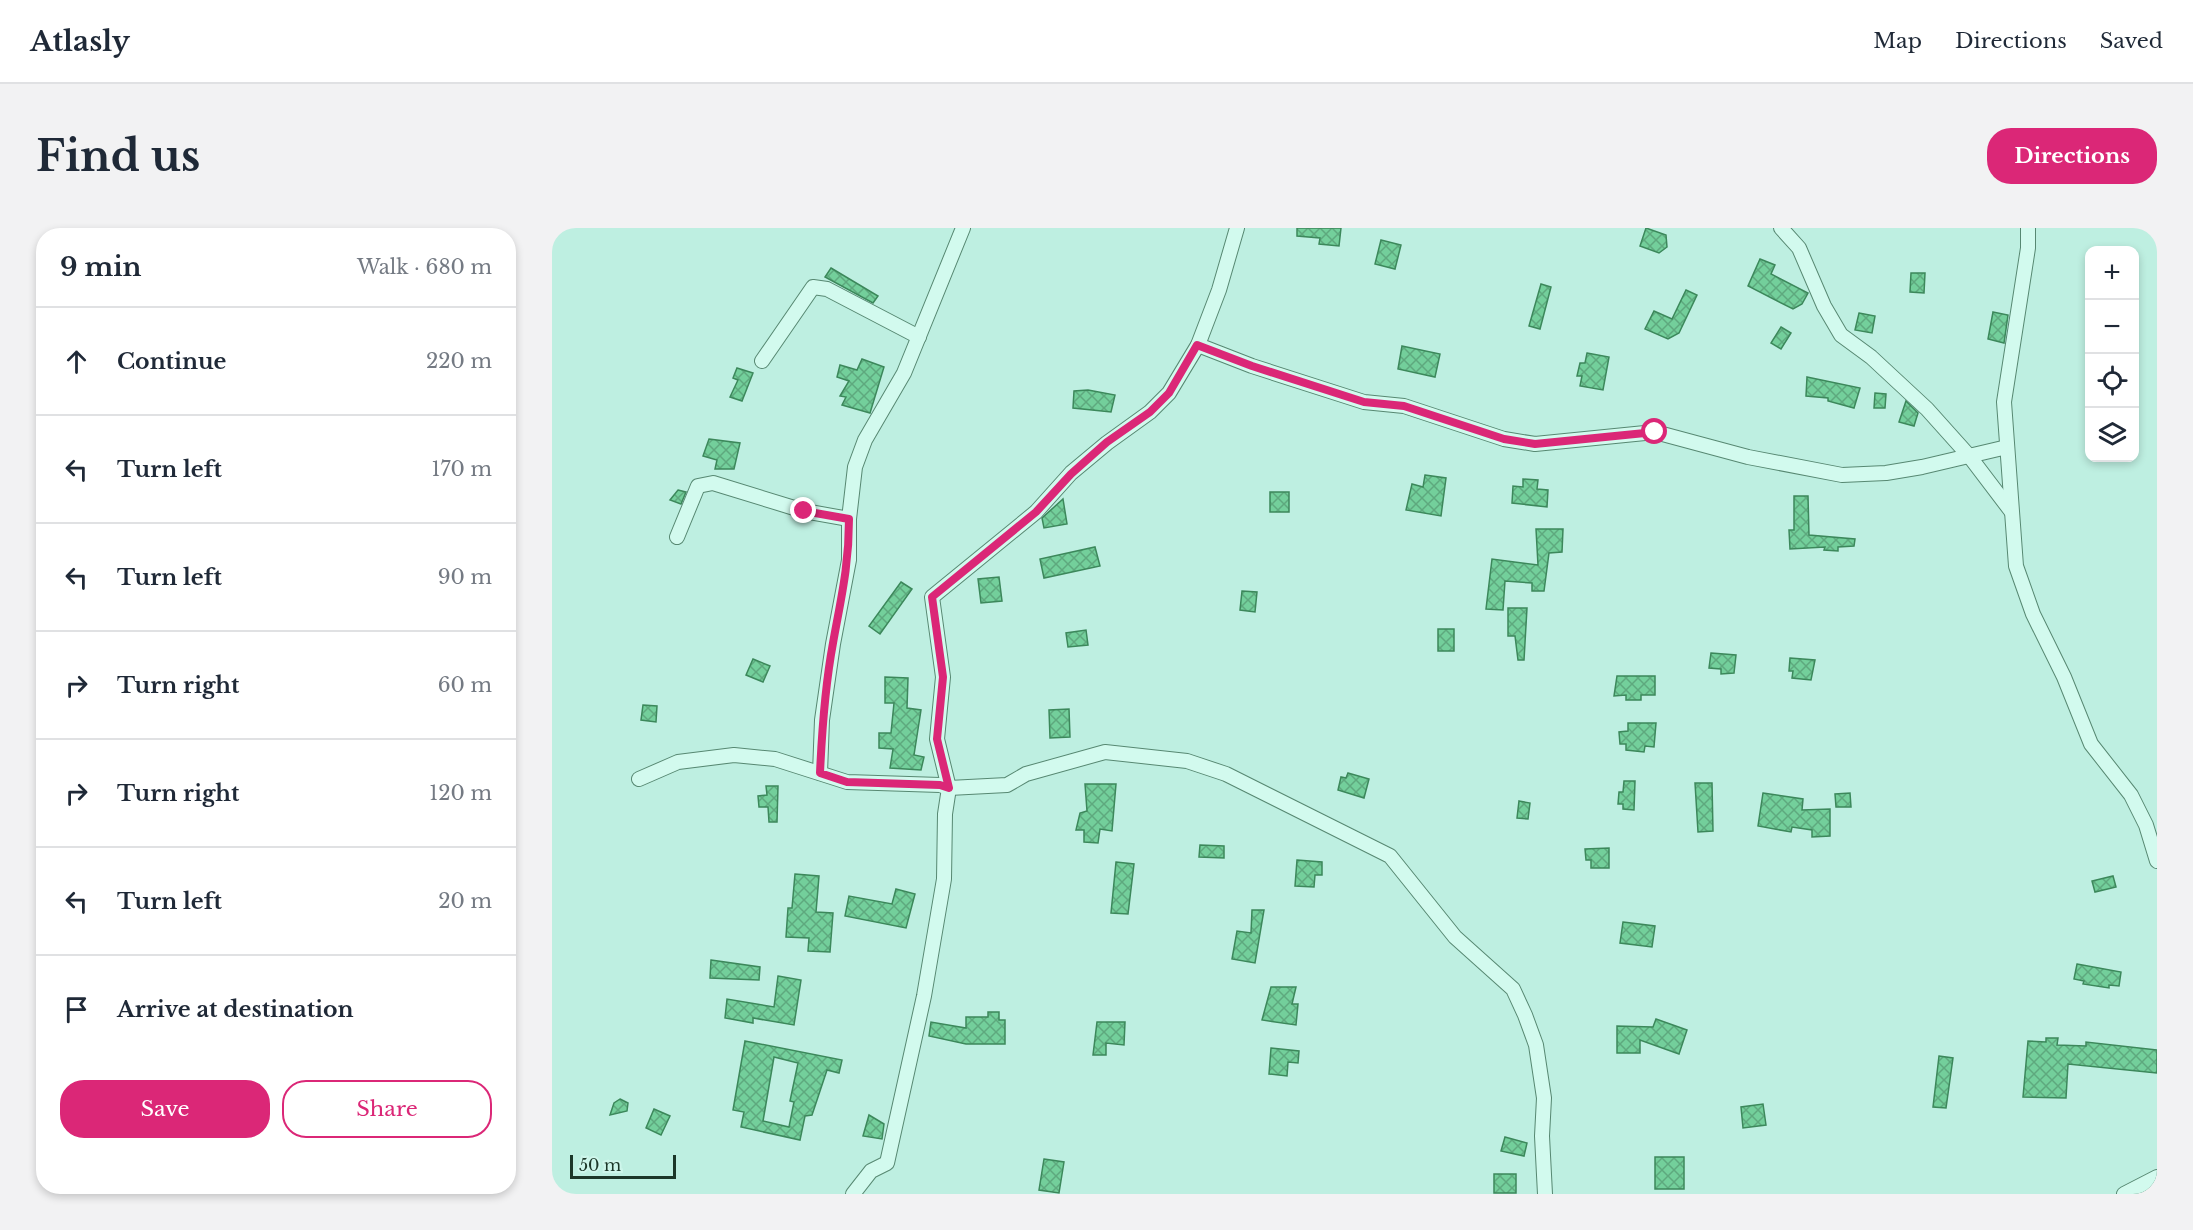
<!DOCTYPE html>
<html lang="en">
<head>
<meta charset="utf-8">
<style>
  :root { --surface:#fff; --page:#f2f2f3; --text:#1f2937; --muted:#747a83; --line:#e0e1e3; --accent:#db2777 }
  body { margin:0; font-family:"Libre Baskerville",serif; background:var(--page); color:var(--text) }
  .controls { position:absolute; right:18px; top:18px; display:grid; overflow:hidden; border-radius:12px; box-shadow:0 3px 9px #0003 }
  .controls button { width:54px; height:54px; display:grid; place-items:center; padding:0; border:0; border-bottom:2px solid var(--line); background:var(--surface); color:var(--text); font:30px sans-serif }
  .scale { position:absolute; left:18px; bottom:15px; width:106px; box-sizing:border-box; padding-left:6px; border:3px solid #1c3729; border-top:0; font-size:16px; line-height:21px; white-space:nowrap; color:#1c3729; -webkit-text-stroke:4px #cef6eb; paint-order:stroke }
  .stop { position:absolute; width:18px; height:18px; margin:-14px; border:4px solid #db2777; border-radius:50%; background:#fff }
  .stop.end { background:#db2777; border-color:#fff; box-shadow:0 2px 6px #0008 }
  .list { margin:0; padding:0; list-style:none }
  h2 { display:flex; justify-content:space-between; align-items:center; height:78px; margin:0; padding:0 24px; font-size:26px }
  h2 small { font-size:20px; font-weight:400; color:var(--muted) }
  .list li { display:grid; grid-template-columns:39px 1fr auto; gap:18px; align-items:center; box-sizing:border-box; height:108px; padding:0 24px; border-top:2px solid var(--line) }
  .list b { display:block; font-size:22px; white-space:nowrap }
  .list em { font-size:20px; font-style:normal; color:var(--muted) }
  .actions { display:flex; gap:12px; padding:18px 24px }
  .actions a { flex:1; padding:14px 0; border:2px solid var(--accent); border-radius:24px; text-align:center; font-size:21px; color:var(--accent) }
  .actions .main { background:var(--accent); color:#fff }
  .icon { flex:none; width:33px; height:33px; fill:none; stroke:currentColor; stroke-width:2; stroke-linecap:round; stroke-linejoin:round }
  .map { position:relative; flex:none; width:1605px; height:966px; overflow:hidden; border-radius:24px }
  header { display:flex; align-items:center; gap:36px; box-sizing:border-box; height:84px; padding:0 30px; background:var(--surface); border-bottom:2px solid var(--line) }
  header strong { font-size:28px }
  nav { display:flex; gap:33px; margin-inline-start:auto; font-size:21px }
  .intro { display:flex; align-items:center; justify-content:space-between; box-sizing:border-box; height:144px; padding:0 36px }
  h1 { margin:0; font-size:42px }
  .button { padding:15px 27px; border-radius:24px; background:var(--accent); color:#fff; font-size:21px; font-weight:700 }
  main { display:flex; gap:36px; padding:0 36px }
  aside { flex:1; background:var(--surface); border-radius:24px; box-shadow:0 3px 9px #0003 }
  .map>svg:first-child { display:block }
  .building { fill:url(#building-cross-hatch); stroke:#3c885b; stroke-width:1.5; fill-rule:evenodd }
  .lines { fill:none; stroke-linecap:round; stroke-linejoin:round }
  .minor-casing { stroke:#578872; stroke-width:16 }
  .minor { stroke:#d2faee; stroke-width:14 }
  .route { stroke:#db2777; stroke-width:8 }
</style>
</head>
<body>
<header>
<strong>Atlasly</strong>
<nav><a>Map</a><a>Directions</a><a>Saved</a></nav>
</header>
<div class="intro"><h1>Find us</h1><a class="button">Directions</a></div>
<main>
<aside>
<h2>9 min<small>Walk · 680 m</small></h2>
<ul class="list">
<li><svg class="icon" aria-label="ahead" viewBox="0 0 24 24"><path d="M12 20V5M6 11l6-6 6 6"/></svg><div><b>Continue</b></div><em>220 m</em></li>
<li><svg class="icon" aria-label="left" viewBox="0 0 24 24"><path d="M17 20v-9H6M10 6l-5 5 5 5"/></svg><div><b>Turn left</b></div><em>170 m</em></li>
<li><svg class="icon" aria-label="left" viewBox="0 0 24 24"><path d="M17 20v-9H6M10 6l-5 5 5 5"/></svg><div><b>Turn left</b></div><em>90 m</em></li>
<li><svg class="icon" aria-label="right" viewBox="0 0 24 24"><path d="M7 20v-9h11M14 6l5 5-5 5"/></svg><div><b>Turn right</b></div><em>60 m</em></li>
<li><svg class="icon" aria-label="right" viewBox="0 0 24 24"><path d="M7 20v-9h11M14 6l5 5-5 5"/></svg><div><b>Turn right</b></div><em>120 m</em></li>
<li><svg class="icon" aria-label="left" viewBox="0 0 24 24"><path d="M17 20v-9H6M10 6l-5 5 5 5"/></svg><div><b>Turn left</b></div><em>20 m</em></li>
<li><svg class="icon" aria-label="arrive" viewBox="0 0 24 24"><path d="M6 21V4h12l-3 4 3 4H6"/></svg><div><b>Arrive at destination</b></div></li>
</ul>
<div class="actions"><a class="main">Save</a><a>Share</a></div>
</aside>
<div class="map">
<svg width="1605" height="966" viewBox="0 0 1605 966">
  <defs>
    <pattern id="building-cross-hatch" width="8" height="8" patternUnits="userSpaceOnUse" patternTransform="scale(1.5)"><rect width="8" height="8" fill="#73cf9b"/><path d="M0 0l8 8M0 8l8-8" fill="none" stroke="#5ea97e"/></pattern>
  </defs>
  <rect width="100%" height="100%" fill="#beefe1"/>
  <g class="building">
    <polygon points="745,0 789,0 787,18 767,16 768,10 745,8"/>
    <polygon points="1094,0 1114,7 1115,19 1107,25 1088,18"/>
    <polygon points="829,12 849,17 843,41 823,36"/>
    <polygon points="1208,31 1223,37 1219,46 1256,65 1250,76 1241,81 1196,58"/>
    <polygon points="279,40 326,68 321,75 273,49"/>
    <polygon points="1359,45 1373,45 1372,65 1358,64"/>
    <polygon points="989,56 999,59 988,101 977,98"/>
    <polygon points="1134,62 1145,67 1127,105 1116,111 1093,101 1102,83 1120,91"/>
    <polygon points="1441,84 1456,87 1452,115 1436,111"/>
    <polygon points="1307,85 1323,88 1320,105 1303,102"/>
    <polygon points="1229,99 1239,105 1229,121 1219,115"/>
    <polygon points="850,118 888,126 883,149 846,141"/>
    <polygon points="1035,125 1057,129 1051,162 1028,158 1030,148 1025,148 1028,135 1033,135"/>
    <polygon points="310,131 332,139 318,185 290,177 294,169 288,168 297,153 285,149 288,137 305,142"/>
    <polygon points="185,140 201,145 190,173 178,169 186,152 181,150"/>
    <polygon points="1255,149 1308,160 1302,180 1276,173 1276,170 1254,168"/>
    <polygon points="536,162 563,167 559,184 521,180 522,163"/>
    <polygon points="1323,165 1334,166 1333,180 1322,180"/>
    <polygon points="1354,173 1366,185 1362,198 1347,194"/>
    <polygon points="157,211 188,215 182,241 163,241 165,232 151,228"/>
    <polygon points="873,247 894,250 889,288 854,282 860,256 871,259"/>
    <polygon points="971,251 986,252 985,261 996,262 995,279 960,275 961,258 971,259"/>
    <polygon points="126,262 134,264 129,276 118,272"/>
    <rect x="718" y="264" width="19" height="20"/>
    <polygon points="1242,268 1256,268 1257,307 1303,311 1302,318 1286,319 1286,323 1272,322 1273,319 1238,321 1237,302 1242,302"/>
    <polygon points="511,271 515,296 492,300 490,290"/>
    <polygon points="984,301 1011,301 1010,324 997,325 992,363 980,363 980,355 953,353 951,382 934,381 940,331 986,337"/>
    <polygon points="543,319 548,338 492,350 488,331"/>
    <polygon points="447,349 450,373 429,375 426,351"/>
    <polygon points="349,354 360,361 328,406 317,398"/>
    <polygon points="690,363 705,364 703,384 688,382"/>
    <polygon points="956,380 975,380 972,432 966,432 963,408 956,408"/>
    <rect x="886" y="401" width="16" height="22"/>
    <polygon points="534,402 536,417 516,419 514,405"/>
    <polygon points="1159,425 1184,427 1182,445 1169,446 1169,441 1157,440"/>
    <polygon points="1238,430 1263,432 1259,452 1240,450 1241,443 1237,443"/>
    <polygon points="201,431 218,438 211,454 194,447"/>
    <polygon points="1065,448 1103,448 1103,467 1089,467 1089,472 1074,472 1074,467 1062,468"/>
    <polygon points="333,449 356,450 355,480 369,482 362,527 372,529 369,542 338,540 341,521 327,520 327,505 339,505 342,475 333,475"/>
    <polygon points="91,477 105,478 104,494 89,492"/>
    <polygon points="517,481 518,509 498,510 497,482"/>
    <polygon points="1076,495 1104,495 1102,519 1093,518 1092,524 1074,522 1074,516 1068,516 1067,504 1076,503"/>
    <polygon points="796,545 817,551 812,570 786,562 789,549 794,550"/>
    <polygon points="1072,553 1083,553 1082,582 1071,581 1071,576 1066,576 1067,564 1071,564"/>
    <polygon points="1143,555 1160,555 1161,603 1146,604"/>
    <polygon points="533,556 564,556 560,603 548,601 546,615 532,614 532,602 524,602 528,585 535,583"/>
    <polygon points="214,558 226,558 225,594 217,594 216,579 207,579 206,568 215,567"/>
    <polygon points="1211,565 1251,571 1250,582 1278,581 1278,608 1260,609 1260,602 1240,599 1239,604 1206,598"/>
    <polygon points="1298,565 1299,579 1284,579 1283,566"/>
    <polygon points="967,573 978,575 976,591 965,590"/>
    <polygon points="648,617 672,618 672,630 647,629"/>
    <polygon points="1057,620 1057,640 1039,640 1039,632 1034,632 1033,621"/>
    <polygon points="745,632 770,634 770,647 763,647 762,659 743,658"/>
    <polygon points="564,634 582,636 576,686 559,685"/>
    <polygon points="243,646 267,648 264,684 281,685 278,724 256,723 257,710 234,709 236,680 240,680"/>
    <polygon points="1561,648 1564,659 1543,664 1540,653"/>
    <polygon points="344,661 363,666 354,700 293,688 297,668 340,676"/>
    <polygon points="700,682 712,682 703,735 680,731 685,703 699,705"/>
    <polygon points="1071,694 1103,698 1100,719 1068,715"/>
    <polygon points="159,732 208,739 207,752 158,750"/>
    <polygon points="1525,736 1569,744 1567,758 1557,757 1557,760 1531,756 1532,753 1522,751"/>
    <polygon points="226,748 249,752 242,797 201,790 201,795 173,790 175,771 222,779"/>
    <polygon points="719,759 744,759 740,776 746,776 744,797 710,792"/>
    <polygon points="436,784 447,784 447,792 453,792 453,816 414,816 377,808 379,794 414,800 414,789 436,789"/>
    <polygon points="1104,791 1135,802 1127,826 1088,812 1088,825 1065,825 1065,798 1101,799"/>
    <polygon points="545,794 573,794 572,817 554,815 554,827 541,827"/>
    <polygon points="1494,810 1506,810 1505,817 1534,818 1534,814 1605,822 1605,845 1516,836 1514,870 1471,869 1476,813 1494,814"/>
    <path d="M 193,813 L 290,832 L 287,845 L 275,842 L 260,887 L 253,888 L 248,912 L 189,899 L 192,884 L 181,882 ZM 222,829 L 246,835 L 238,873 L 242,874 L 237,899 L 211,893 Z"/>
    <polygon points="719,820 747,823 746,835 736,834 735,848 717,846"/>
    <polygon points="1387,828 1401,830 1394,880 1381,879"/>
    <polygon points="68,871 76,875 75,883 58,887 62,875"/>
    <polygon points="1211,876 1214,897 1191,900 1189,879"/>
    <polygon points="102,881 118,888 109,907 94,900"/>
    <polygon points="317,887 332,896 330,911 311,908"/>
    <polygon points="953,909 975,915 972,928 949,923"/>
    <rect x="1103" y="929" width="29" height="32"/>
    <polygon points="492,931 512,934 507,965 487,962"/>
    <rect x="942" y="946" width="22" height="19"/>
  </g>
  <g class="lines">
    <defs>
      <g id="minor">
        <polyline points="1229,0 1247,20 1272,78 1289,107 1319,129 1375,181 1418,229 1459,283"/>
        <polyline points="1476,0 1476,20 1452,174 1464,338 1481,386 1512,449 1539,516 1579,567 1594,597 1605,633"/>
        <polyline points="646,117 700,138 812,174 852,178 952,211 983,216 1103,204 1196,229 1290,247 1334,245 1370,239 1455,219"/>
        <polyline points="210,133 261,59 275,61 367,109"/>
        <polyline points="125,309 146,258 161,255 252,283 297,291"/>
        <polyline points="268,545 270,492 281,416 297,332 297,291 303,239 313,212 352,145 411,0"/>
        <polyline points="87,551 126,534 182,527 223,531 295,554 388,557 397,560 455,557 474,546 553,524 635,533 674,546 838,628 903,709 961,761 973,787 984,817 992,870 990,908 993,966"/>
        <polyline points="301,966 319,943 335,935 372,768 392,651 393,586 397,560 385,511 391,449 380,369 484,284 519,245 555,215 598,184 617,165 646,117 667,62 685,0"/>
        <polyline points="1572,966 1605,949"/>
      </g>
    </defs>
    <use href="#minor" class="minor-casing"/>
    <use href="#minor" class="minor"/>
  </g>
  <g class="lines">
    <path class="route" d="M 252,283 L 297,291 C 297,338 289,370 281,415 C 273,458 270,501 268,545 L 295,554 L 388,557 L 397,560 L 385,511 L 391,449 L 380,369 L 484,284 L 519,246 L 555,214 L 598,184 L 617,165 L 645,117 L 700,138 L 812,174 L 852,178 L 952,211 L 983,216 L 1103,204"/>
  </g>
</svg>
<div class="controls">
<button>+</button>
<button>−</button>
<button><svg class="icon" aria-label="locate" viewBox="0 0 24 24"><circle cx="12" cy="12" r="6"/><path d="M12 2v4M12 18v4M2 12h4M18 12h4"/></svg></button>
<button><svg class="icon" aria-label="layers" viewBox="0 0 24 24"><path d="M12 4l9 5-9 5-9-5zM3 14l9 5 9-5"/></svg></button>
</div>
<div class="scale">50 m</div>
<div class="stop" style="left:1103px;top:204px"></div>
<div class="stop end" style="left:252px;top:283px"></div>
</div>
</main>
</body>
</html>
